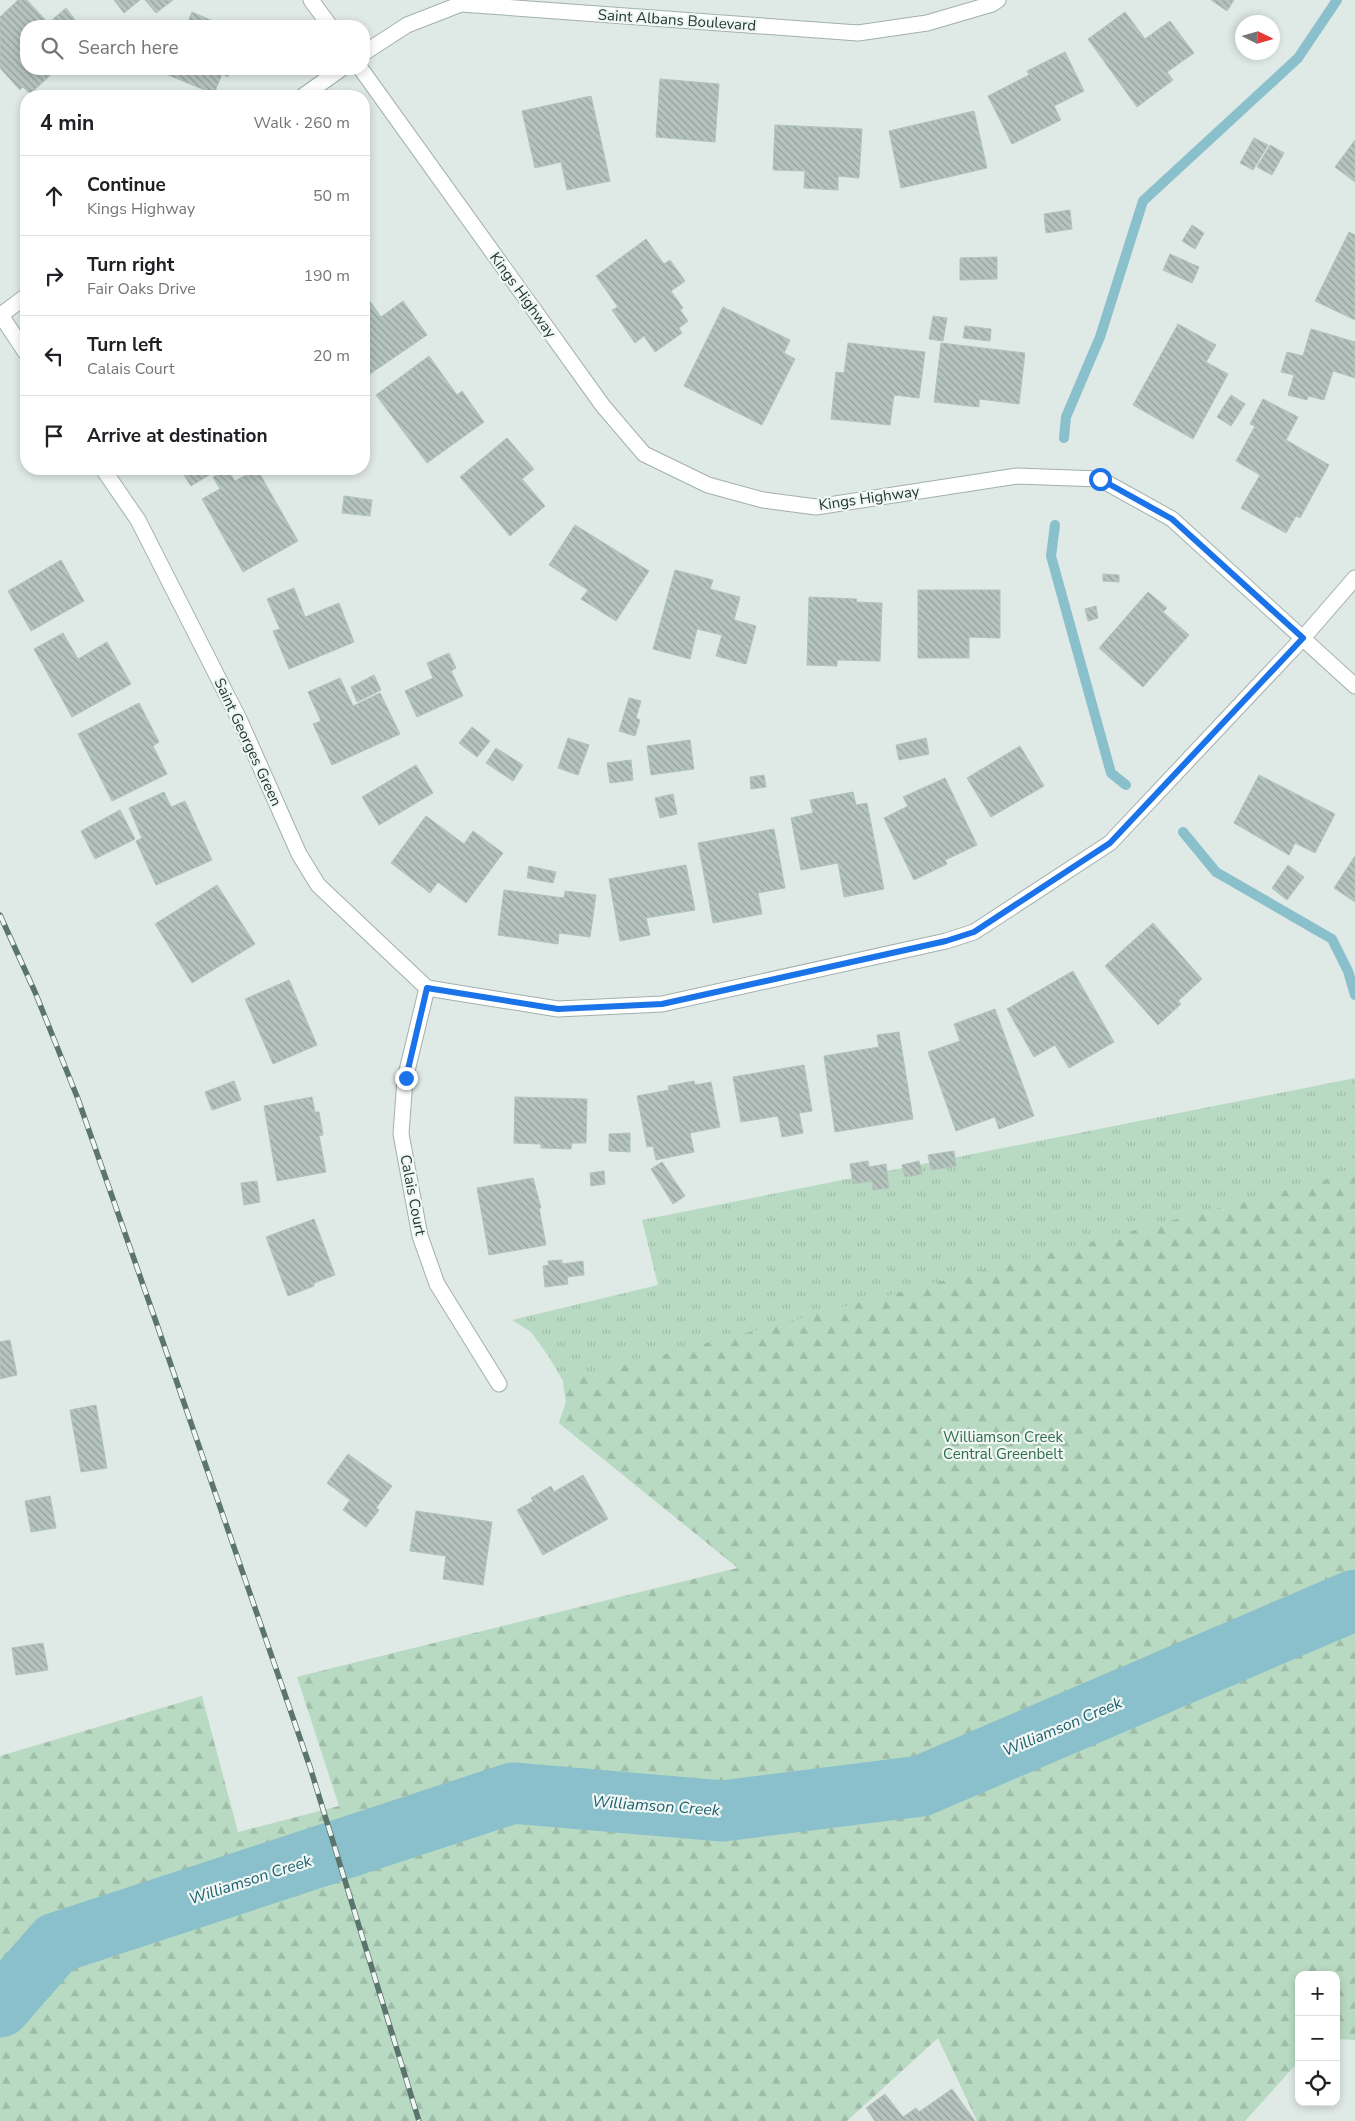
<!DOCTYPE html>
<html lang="en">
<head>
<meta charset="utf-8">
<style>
  :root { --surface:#fff; --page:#f6f6f6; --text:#202124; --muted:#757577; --line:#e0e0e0 }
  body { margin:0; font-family:"Nunito Sans",sans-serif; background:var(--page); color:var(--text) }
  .controls { position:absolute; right:15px; bottom:15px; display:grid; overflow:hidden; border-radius:10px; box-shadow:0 2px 8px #0003 }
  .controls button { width:45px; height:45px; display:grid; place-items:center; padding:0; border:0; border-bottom:1px solid var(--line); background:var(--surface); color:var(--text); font:25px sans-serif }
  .compass { position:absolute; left:1235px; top:15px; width:45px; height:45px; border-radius:50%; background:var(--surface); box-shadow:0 2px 8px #0003; rotate:95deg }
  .stop { position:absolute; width:15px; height:15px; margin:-11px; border:4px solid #1a73e8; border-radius:50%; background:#fff }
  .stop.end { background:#1a73e8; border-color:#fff; box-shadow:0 1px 5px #0008 }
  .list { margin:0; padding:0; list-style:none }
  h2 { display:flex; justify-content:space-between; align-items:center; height:65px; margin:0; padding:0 20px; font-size:21px }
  h2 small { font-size:16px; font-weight:400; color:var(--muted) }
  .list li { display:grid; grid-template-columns:32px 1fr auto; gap:15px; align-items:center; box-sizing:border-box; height:80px; padding:0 20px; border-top:1px solid var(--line) }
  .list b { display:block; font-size:19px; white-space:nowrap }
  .list p { margin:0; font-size:16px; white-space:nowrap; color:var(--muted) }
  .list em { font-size:16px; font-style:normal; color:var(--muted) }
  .icon { flex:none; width:28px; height:28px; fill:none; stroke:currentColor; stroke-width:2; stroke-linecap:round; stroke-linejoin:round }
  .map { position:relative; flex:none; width:1355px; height:2121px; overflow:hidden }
  .search { position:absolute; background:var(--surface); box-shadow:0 2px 8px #0003; left:20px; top:20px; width:350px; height:55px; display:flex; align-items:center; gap:12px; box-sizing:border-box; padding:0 18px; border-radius:20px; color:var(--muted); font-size:19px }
  .panel { position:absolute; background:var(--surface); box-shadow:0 2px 8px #0003; left:20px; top:90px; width:350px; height:385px; border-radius:20px }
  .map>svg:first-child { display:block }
  .grass { fill:url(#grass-tufts) }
  .forest { fill:url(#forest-firs) }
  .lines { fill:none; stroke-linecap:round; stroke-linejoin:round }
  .stream { stroke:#89c0cc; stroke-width:10 }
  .river { stroke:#89c0cc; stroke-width:61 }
  .building { fill:url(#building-back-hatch); stroke:#b2c3bc }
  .street-casing { stroke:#a2b0ac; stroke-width:17 }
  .street { stroke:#fff; stroke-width:15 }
  .rail-casing { stroke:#5b746e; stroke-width:5.5 }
  .rail { stroke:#eff6f3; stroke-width:4; stroke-dasharray:11; stroke-linecap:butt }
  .route { stroke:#1a73e8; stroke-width:6 }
  .labels { text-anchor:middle; stroke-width:4.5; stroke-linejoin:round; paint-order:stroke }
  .street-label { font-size:15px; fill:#213833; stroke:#eff6f3 }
  .park-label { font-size:15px; fill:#2e6d48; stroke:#eff6f3 }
  .water-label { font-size:16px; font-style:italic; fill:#1f6170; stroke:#eff6f3 }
</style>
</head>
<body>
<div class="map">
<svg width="1355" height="2121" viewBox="0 0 1355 2121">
  <defs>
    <pattern id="grass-tufts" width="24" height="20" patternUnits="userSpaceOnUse" patternTransform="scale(1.25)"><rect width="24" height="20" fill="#b9dac2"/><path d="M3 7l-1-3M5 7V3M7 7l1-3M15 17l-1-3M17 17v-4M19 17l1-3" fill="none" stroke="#9fbca7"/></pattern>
    <pattern id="forest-firs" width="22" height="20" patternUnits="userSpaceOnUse" patternTransform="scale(1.25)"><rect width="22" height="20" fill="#b9dac2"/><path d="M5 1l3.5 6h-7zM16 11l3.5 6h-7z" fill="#9fbca7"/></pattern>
    <pattern id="building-back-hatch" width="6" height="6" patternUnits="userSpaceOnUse" patternTransform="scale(1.25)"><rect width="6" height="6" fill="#b5c4be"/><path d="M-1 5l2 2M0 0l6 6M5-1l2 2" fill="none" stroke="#93a09b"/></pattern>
  </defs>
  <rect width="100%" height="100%" fill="#dfe9e5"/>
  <polygon class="grass" points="1355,1078 1355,1594 297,1677 738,1568 559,1423 566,1402 563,1381 549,1357 531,1332 512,1320 658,1285 642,1220"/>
  <polygon class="forest" points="1355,1172 1355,2040 1336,2039 1336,1975 1299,1975 1299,2061 1245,2121 977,2121 938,2038 847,2121 0,2121 0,1756 202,1696 238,1832 339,1806 297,1677 738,1568 559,1423 566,1402 563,1381"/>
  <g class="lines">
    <g class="stream">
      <polyline points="1064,438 1066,417 1100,337 1143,201 1298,58 1337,0"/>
      <polyline points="1055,525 1051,556 1111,773 1126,785"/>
      <polyline points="1183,832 1216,872 1332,939 1348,971 1355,995"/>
    </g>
    <polyline class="river" points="0,2007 56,1943 513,1793 723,1811 921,1786 1355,1600"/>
  </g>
  <g class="building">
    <polygon points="18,0 27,0 51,26 26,26 26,69 57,69 30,94 23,87 20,90 0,68 0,17"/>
    <polygon points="114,0 140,0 124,13"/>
    <polygon points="145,0 173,0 156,13"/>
    <polygon points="1211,0 1234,0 1227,11"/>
    <polygon points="66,8 76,21 70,26 57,26 52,20"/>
    <polygon points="192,12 224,26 186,26"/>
    <polygon points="1125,12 1145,39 1170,21 1194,53 1167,72 1173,80 1137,107 1088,39"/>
    <polygon points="1065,52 1084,91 1054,106 1061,120 1012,144 988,96 1029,75 1027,71"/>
    <polygon points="168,69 231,69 228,77 222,74 214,94 166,74"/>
    <polygon points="660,79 719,84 715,142 656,137"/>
    <polygon points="591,96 610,181 567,190 561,162 535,168 522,111"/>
    <polygon points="974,111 987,168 901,188 889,131"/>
    <polygon points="775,125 862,129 859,178 838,176 838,190 804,188 805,171 773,170"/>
    <polygon points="1254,138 1268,145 1253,170 1240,163"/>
    <polygon points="1355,140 1355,182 1335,167"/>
    <polygon points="1270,145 1284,153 1272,175 1257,167"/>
    <polygon points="1070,210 1072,229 1046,233 1044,214"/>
    <polygon points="1192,225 1204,233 1195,249 1182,241"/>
    <polygon points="1349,232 1355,235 1355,320 1315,301"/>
    <polygon points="646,239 664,264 670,260 685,281 671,291 683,308 680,310 688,321 679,328 682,333 655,352 644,336 635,343 612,310 618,307 596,276"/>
    <polygon points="1170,254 1199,267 1192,283 1163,270"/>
    <polygon points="997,257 997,279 960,280 960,258"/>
    <polygon points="364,293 381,317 403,301 427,335 364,378"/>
    <polygon points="723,307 790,340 784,353 795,359 762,425 684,386"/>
    <polygon points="933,316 947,318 943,341 929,339"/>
    <polygon points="1178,324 1216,345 1206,362 1228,374 1193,439 1133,405"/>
    <polygon points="965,326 991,329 990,341 963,338"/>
    <polygon points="1311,329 1355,342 1355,378 1333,371 1324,400 1308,396 1307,400 1288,395 1294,375 1281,372 1287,352 1303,356"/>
    <polygon points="848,343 925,352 919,398 894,395 890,425 831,419 836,372 844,373"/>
    <polygon points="941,343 1025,353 1019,404 979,399 979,407 934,402"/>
    <polygon points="429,356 457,395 462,391 484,422 427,463 376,395"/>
    <polygon points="1231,395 1245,404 1231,426 1217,417"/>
    <polygon points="1263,399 1298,417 1286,440 1329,465 1300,518 1296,516 1286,533 1241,508 1260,475 1236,461 1255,426 1250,424"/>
    <polygon points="507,438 534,469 522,479 545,506 510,536 460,477"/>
    <polygon points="180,469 219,469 191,486"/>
    <polygon points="227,469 235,481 257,469 298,541 243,572 202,499 220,489 213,477"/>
    <polygon points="344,496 372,500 370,516 342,513"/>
    <polygon points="575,525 649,571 616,621 581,599 588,590 549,565"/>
    <polygon points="61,560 84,601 31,631 8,591"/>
    <polygon points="675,570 713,580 710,589 740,597 734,620 756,626 746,664 716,656 722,635 697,629 690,659 653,649"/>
    <polygon points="1103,574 1119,575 1119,582 1103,581"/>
    <polygon points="294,588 305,617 339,603 354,642 289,669 273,631 280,629 267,599"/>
    <polygon points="918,590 1000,590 1000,638 969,637 969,658 918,658"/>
    <polygon points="1148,592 1167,608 1163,612 1189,635 1143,687 1099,648"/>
    <polygon points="809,597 857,599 856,602 882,603 880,661 837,660 837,666 807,665"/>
    <polygon points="1096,606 1098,618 1088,621 1085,609"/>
    <polygon points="63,633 78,659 107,642 131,684 72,717 34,649"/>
    <polygon points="449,653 456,668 451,671 463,696 417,717 405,691 433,678 427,663"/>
    <polygon points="374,675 381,690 357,702 351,687"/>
    <polygon points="340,678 353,706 380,693 400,734 332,765 313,724 321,721 308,692"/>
    <polygon points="629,698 641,701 636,718 640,720 635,736 619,731"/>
    <polygon points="139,703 159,742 153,746 167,774 112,801 78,734"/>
    <polygon points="472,727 490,741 477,757 459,743"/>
    <polygon points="568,738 589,745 578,775 558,768"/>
    <polygon points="926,738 929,754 899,760 896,745"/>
    <polygon points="690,740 694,769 651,775 647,746"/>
    <polygon points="1020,746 1044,786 991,817 967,778"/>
    <polygon points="496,748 523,765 513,781 486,763"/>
    <polygon points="631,760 633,780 610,783 607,763"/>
    <polygon points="416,765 433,793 379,825 362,797"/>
    <polygon points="764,775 766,787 751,789 750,777"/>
    <polygon points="1259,775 1335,814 1315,853 1295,843 1289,855 1234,823"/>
    <polygon points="945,778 977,845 945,860 947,864 914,880 884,818 908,806 903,797"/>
    <polygon points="164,792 171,807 185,801 212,860 156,885 136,841 142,838 129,808"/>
    <polygon points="853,792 856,805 867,803 884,889 844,897 838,863 801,870 791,818 813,813 810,800"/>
    <polygon points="673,794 677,814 660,818 655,798"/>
    <polygon points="120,810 135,839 95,859 81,831"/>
    <polygon points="426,816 464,844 473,831 503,853 466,903 438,882 430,893 391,863"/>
    <polygon points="774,829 785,888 758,893 762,914 713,923 698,843"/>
    <polygon points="1355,856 1355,902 1334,888"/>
    <polygon points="686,865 695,910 646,918 650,935 620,941 609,879"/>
    <polygon points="1288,865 1304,877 1287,900 1272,888"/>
    <polygon points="529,866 556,872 553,883 527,878"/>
    <polygon points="217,885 255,944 192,983 155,924"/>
    <polygon points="504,890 564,898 565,891 596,895 590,937 559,933 558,944 498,935"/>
    <polygon points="1153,923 1202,979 1178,1001 1181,1004 1158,1025 1105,966"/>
    <polygon points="1073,971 1114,1042 1069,1068 1055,1045 1034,1057 1007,1009"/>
    <polygon points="289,980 317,1045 273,1064 245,999"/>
    <polygon points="995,1009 1034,1116 999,1129 995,1117 956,1131 928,1052 960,1041 954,1024"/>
    <polygon points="899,1032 913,1119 835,1132 824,1056 879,1047 877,1035"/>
    <polygon points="804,1065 812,1111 799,1113 803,1133 782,1137 778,1116 741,1122 733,1077"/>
    <polygon points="234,1081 241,1100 212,1110 205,1092"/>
    <polygon points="694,1081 695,1085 711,1082 720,1127 690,1133 694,1152 656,1160 653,1146 647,1147 637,1096 669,1090 668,1086"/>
    <polygon points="312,1097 315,1112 319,1112 323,1135 319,1136 326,1172 277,1181 264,1106"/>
    <polygon points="515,1097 587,1099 586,1143 572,1143 571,1149 541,1148 541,1144 514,1143"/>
    <polygon points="630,1133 630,1152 609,1151 609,1134"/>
    <polygon points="954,1151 956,1166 931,1170 928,1155"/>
    <polygon points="868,1161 869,1167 886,1164 889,1188 873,1190 872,1181 853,1184 850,1164"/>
    <polygon points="919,1161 922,1174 905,1177 902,1165"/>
    <polygon points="662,1162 685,1196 673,1204 651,1169"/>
    <polygon points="604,1171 605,1184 591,1186 590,1173"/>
    <polygon points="533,1178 541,1208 539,1208 546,1245 489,1255 477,1188"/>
    <polygon points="257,1181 260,1202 244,1205 241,1183"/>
    <polygon points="314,1219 335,1275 314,1283 314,1286 288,1296 266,1237"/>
    <polygon points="562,1260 562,1264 583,1261 584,1275 567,1277 568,1284 545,1287 543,1266 549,1265 548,1261"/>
    <polygon points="10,1340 17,1375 0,1379 0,1342"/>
    <polygon points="96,1405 107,1468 81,1472 70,1410"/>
    <polygon points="348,1454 392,1486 376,1508 379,1510 366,1527 343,1510 350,1500 327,1483"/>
    <polygon points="583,1475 608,1519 543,1555 517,1510 533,1501 531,1498 551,1486 554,1492"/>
    <polygon points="50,1496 56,1528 31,1532 25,1501"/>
    <polygon points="416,1511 492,1522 483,1585 443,1579 446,1556 410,1551"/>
    <polygon points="43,1643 48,1670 16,1675 12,1648"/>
    <polygon points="952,2089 975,2121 875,2121 866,2108 885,2094 903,2117 916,2108 919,2112"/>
  </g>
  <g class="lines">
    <defs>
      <g id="street">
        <polyline points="311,0 330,26"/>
        <polyline points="364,53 407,25 461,4 858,33 927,23 992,4 998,0"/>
        <polyline points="361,69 603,406 644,454 708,485 763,500 816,507 1017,476 1100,479 1172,519 1355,686"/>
        <polyline points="303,96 341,69"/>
        <polyline points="0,314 26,353"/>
        <polyline points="1,315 26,296"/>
        <polyline points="103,469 138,520 240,721 299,854 318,885 427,988"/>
        <polyline points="427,988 558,1009 662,1004 946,941 974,932 1110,843 1303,638 1355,578"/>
        <polyline points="427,988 405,1079 401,1134 420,1236 437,1284 499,1384"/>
      </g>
    </defs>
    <use href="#street" class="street-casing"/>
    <use href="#street" class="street"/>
    <defs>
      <polyline id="rail" points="0,915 35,992 78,1099 155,1319 310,1767 419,2121"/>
    </defs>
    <use href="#rail" class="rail-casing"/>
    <use href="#rail" class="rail"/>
  </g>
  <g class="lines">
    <polyline class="route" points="406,1078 427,988 558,1009 662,1004 946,941 974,932 1110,843 1303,638 1172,519 1100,479"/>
  </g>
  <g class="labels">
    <g class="street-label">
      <text transform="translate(677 20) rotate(4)" y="5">Saint Albans Boulevard</text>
      <text transform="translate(523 295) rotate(54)" y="5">Kings Highway</text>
      <text transform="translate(869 498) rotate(-8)" y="5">Kings Highway</text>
      <text transform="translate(248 742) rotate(65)" y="5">Saint Georges Green</text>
      <text transform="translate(413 1195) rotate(79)" y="5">Calais Court</text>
    </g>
    <g class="park-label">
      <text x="1003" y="1442">Williamson Creek<tspan x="1003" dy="17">Central Greenbelt</tspan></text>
    </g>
    <g class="water-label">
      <text transform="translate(1062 1726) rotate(-23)" y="6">Williamson Creek</text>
      <text transform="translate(656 1805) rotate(4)" y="6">Williamson Creek</text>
      <text transform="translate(250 1879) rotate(-18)" y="6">Williamson Creek</text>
    </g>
  </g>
</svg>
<div class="controls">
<button>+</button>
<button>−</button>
<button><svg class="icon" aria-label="locate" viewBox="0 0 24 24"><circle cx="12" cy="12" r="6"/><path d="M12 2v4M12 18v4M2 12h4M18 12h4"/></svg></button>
</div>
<svg class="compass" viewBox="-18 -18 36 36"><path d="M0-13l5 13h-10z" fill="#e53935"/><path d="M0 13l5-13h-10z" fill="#757577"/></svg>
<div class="stop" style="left:1100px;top:479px"></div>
<div class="stop end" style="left:406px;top:1078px"></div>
<div class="search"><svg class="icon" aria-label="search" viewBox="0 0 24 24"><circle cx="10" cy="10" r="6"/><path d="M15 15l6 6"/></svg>Search here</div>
<section class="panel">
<h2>4 min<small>Walk · 260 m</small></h2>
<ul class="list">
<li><svg class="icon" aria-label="ahead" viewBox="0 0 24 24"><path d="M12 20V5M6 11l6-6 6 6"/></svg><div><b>Continue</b><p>Kings Highway</p></div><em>50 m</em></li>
<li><svg class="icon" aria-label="right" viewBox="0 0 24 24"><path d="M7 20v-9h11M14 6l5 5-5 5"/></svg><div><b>Turn right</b><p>Fair Oaks Drive</p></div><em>190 m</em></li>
<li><svg class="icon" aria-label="left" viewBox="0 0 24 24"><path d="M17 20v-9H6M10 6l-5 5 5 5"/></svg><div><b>Turn left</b><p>Calais Court</p></div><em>20 m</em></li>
<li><svg class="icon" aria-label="arrive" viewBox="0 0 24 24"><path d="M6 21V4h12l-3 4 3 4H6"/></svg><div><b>Arrive at destination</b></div></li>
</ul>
</section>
</div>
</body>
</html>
